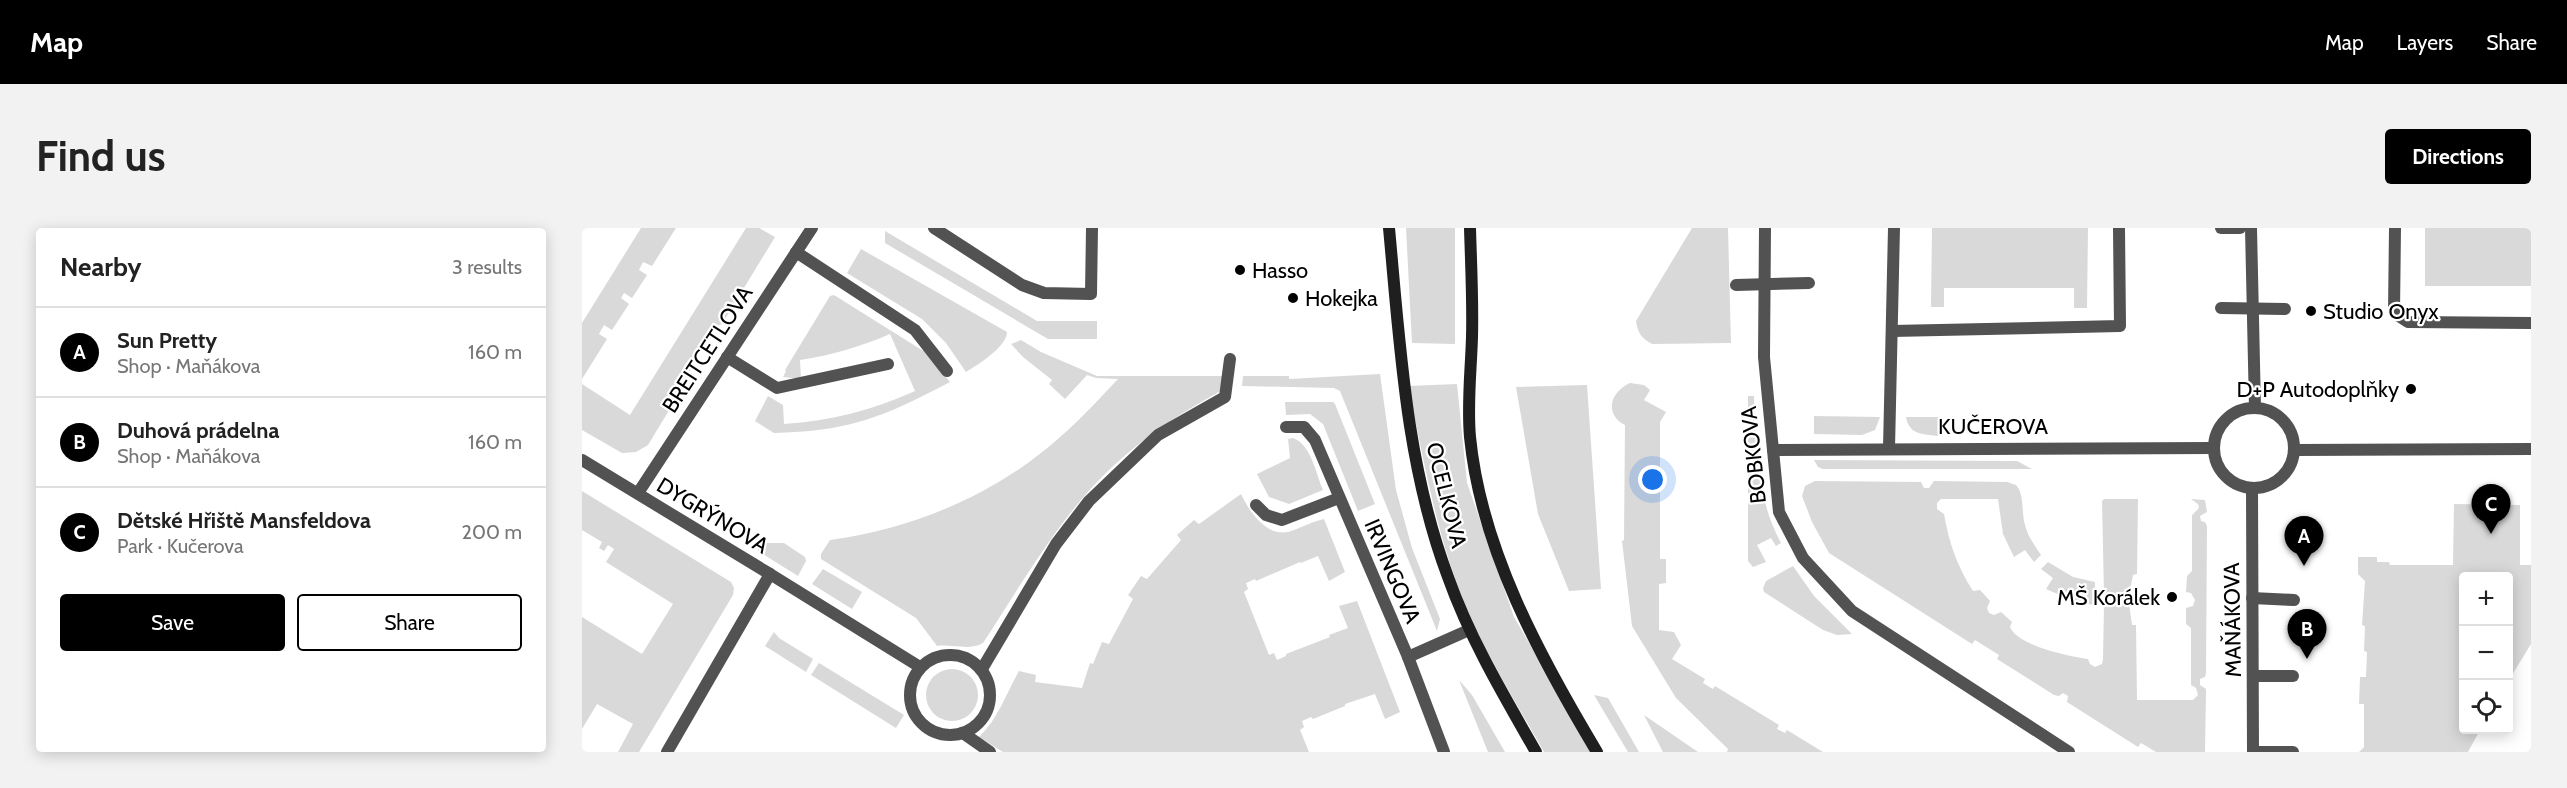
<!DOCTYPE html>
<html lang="en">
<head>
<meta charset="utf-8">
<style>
  :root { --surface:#fff; --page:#f2f2f2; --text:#222; --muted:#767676; --line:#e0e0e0; --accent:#000 }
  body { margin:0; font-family:Cabin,sans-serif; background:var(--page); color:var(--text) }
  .controls { position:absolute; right:18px; bottom:18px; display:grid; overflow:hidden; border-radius:6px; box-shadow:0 3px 15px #0003 }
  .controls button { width:54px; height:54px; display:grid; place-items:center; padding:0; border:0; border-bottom:2px solid var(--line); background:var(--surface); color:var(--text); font:30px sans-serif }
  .you { position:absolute; left:1071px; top:252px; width:21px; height:21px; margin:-15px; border:4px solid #fff; border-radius:50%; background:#1a73e8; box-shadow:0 0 0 9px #1a73e833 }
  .badge { display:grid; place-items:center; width:39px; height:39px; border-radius:50%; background:var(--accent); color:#fff; font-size:20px; font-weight:700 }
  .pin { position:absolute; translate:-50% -50px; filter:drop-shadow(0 2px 3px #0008) }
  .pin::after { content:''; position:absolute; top:32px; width:21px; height:18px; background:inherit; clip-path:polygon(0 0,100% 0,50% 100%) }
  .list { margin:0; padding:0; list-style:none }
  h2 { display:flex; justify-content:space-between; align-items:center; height:78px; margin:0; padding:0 24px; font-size:26px }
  h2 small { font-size:20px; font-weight:400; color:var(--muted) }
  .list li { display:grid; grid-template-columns:39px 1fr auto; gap:18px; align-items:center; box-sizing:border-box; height:90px; padding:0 24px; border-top:2px solid var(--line) }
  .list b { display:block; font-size:22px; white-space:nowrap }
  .list p { margin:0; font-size:20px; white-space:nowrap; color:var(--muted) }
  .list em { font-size:20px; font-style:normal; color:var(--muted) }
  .actions { display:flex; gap:12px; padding:18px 24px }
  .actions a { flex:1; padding:14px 0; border:2px solid var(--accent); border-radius:6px; text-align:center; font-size:21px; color:var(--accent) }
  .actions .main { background:var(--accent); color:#fff }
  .icon { flex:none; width:33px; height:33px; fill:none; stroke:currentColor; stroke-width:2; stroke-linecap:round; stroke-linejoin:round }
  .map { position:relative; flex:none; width:1949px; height:524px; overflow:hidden; border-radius:6px }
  header { display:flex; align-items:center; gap:36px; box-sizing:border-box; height:84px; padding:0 30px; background:var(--accent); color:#fff }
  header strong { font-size:28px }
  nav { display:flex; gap:33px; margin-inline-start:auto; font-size:21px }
  .intro { display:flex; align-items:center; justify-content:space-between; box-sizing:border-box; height:144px; padding:0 36px }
  h1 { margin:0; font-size:42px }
  .button { padding:15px 27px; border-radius:6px; background:var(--accent); color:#fff; font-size:21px; font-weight:700 }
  main { display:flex; gap:36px; padding:0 36px }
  aside { flex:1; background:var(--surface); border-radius:6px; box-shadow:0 3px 15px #0003 }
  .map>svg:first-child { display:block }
  .green { fill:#d9d9d9 }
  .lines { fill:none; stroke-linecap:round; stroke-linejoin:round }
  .lane { stroke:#525252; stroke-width:12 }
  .street { stroke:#525252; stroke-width:12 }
  .secondary { stroke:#1f1f1f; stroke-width:12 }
  .poi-dot { fill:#000; stroke:#fff; stroke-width:2 }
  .labels { text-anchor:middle; stroke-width:4.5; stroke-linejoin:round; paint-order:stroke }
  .poi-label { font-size:22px; fill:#000; stroke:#fff; text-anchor:start }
  .street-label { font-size:22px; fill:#000; stroke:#fff }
</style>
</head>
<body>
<header>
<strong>Map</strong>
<nav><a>Map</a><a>Layers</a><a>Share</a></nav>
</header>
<div class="intro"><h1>Find us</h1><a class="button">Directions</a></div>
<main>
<aside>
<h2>Nearby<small>3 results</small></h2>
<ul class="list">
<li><span class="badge">A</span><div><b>Sun Pretty</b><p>Shop · Maňákova</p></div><em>160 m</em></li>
<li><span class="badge">B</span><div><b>Duhová prádelna</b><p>Shop · Maňákova</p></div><em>160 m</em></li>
<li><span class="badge">C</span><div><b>Dětské Hřiště Mansfeldova</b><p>Park · Kučerova</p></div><em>200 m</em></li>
</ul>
<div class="actions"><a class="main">Save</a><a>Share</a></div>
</aside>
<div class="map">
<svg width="1949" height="524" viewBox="0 0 1949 524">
  <rect width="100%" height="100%" fill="#fff"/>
  <g class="green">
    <polygon points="59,0 94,0 70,38 61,34 57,42 65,47 50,70 42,65 39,70 47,76 30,102 22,97 17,106 25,111 0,151 0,95"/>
    <polygon points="164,0 177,0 193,9 140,96 127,102 118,116 103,156 66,217 54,224 40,225 0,202 0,156 48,187"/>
    <polygon points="824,0 873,0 873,116 830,115"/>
    <path d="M 1110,0 L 1146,0 L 1149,115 L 1070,116 C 1059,110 1056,105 1054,93 Z"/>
    <polygon points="1350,0 1506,0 1505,80 1492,80 1492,60 1362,60 1362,79 1349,79"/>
    <rect x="1843" y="0" width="106" height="58"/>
    <polygon points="303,3 455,93 515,93 515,111 466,111 303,15"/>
    <path d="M 279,21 L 425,104 C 425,119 395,137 384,144 L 364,115 L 340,91 L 265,45 Z"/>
    <path d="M 252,67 L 343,124 L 368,154 C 328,175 289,195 243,201 C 226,204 209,204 192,205 L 173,193 L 186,168 L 201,177 L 202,196 C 249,193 291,182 333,163 L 308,106 C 278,119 250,127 218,132 L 219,151 L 201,149 L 204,143 L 203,142 L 248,68 Z"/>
    <path d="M 439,112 L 459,124 L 515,148 L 648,148 L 646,159 C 603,182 564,207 529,240 C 477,289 440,356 401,415 C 388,423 371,416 355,418 L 334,390 L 239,331 L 239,326 L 248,312 C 331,301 415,266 478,209 C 499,191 517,171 536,151 L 514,150 L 505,147 L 483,171 L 467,156 L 470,152 L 441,129 L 429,116 Z"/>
    <polygon points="798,146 814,262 830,320 858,391 855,403 758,163 752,160 660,158 661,148 707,148 707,151"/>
    <path d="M 1048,155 L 1062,157 L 1068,162 L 1062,172 L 1084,184 L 1078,194 L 1078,331 L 1084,331 L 1084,355 L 1077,356 L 1077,402 L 1092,404 L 1099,417 L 1090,431 L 1123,451 L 1121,455 L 1131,461 L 1133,458 L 1197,497 L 1195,501 L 1203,505 L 1205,502 L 1241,524 L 1145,524 L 1146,521 L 1094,470 L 1050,398 L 1040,313 L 1042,312 L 1043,197 C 1022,186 1028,164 1048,155 Z"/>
    <path d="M 875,156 L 885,255 L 932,389 L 1010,524 L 962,524 C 933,473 901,422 879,366 C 853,300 841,228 826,158 Z"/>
    <polygon points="1005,157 1019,361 987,363 956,286 934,159"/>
    <path d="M 1166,168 L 1172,168 C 1174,218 1174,269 1199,315 L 1194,318 L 1189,310 L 1175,317 L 1184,334 L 1171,339 L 1166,333 Z"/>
    <polygon points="703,174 751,174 753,176 793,276 776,283 741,196 728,186 704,187"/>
    <polygon points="1232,188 1298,189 1293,202 1280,207 1232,206"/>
    <path d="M 1324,189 L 1356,189 L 1356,208 C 1341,206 1327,207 1324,189 Z"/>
    <path d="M 711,210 C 729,216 734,246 741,262 L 707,276 L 687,269 L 675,246 L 708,230 L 706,211 Z"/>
    <polygon points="1232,232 1435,233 1450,241 1241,241 1236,239"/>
    <path d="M 1233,253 L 1339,254 L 1342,260 L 1347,260 L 1352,253 L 1425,254 L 1434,257 C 1443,267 1439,284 1443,297 C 1446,309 1453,318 1459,327 L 1452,334 L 1443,322 L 1432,329 L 1421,306 L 1416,271 L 1359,271 L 1355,275 L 1355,281 L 1362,286 C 1367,315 1375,338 1391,363 L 1398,362 L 1408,373 L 1405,380 L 1407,385 L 1412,387 L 1419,384 L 1430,394 L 1428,399 C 1436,418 1487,428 1506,431 L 1508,436 L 1513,439 L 1520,436 L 1521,432 L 1522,376 L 1547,376 L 1550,397 L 1554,397 L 1555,472 L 1611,472 L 1616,467 L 1614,460 L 1609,457 L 1609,400 L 1604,396 L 1604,380 L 1611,378 L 1613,372 L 1609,365 L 1604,364 L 1605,348 L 1610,343 L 1610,287 L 1617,280 L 1616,276 L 1609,271 L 1623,272 L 1625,284 L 1618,288 L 1619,293 L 1623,294 L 1625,298 L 1624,445 L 1623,449 L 1618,451 L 1618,457 L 1624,461 L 1623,524 L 1574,524 L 1559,515 L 1556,519 L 1485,474 L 1486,468 L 1481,465 L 1477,468 L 1472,467 L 1415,431 L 1417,427 L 1393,412 L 1390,416 L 1247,325 L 1230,294 L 1220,268 L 1223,258 Z"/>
    <polygon points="0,263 149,354 152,360 151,367 57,524 36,524 51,496 15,476 0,501 0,389 60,426 91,376 24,334 32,321 26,317 22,323 17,320 20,314 0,302"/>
    <path d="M 659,266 C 668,285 687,313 712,302 C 720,299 732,293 742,291 L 763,344 L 747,353 L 736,328 L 719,335 L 718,334 L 674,353 L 673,351 L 664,355 L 666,361 L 662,364 L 687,427 L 692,425 L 695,432 L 704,428 L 704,426 L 748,409 L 747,407 L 766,400 L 757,378 L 775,373 L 818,484 L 803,491 L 793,466 L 763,476 L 763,478 L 731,491 L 729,489 L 720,493 L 722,499 L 718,502 L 727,524 L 421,524 L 397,509 C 416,491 424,466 437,443 L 454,447 L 453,454 L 500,460 L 508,435 L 511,436 L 520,414 L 527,416 L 551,371 L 546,367 L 559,348 L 565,351 L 599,312 L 595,307 L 612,292 L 617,296 Z"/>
    <polygon points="1522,271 1556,271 1555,346 1551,347 1547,367 1522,367 1520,273"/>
    <polygon points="1872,276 1938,277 1938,337 1949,337 1949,416 1927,452 1926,349 1882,349 1882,502 1898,502 1886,524 1777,524 1782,519 1782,476 1777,476 1778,449 1784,449 1785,424 1782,423 1783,398 1780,397 1783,353 1776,346 1776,329 1795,329 1795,334 1807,334 1808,337 1871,337"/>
    <polygon points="181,315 202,315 223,329 224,333 216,348 176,323 177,318"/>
    <polygon points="1466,334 1491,349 1513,354 1513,377 1494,374 1464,361 1471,350 1459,341"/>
    <polygon points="1211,338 1232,368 1270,406 1255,407 1241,402 1182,364 1181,360 1184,353"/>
    <polygon points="241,341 280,364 270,381 230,356"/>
    <polygon points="192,404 197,410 231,431 224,444 183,418"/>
    <polygon points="237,435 322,487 314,500 229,447"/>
    <circle cx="370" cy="467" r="26"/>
    <polygon points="877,452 890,467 923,524 906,524"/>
    <polygon points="1012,467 1026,470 1057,524 1046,524"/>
    <polygon points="1062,487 1116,524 1081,524"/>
  </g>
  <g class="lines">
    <g class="lane">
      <polyline points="352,0 440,57 462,65 509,66 510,0"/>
      <polyline points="1639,0 1658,0"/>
      <polyline points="1813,0 1812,85 1826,94 1949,95"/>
      <polyline points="214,24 333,102 365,143"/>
      <polyline points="1154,57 1227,55"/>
      <polyline points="1639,80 1703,81"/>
      <polyline points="145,129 195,160 306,136"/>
      <polyline points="674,277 684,287 700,292 757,270"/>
      <polyline points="1670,370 1712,372"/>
      <polyline points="1672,448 1711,448"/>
      <polyline points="1671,524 1711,524"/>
    </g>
    <g class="street">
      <polyline points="1183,0 1182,129 1197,284 1221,330 1270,383 1487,524"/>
      <polyline points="1669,0 1673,180"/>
      <polyline points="1310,103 1538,98 1537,0"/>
      <circle cx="1672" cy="220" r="40"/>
      <polyline points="704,199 722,199 733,212 826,429 862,524"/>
      <polyline points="1307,220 1312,0"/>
      <polyline points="1191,222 1632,220"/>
      <polyline points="1712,222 1949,221"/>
      <polyline points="0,232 188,346 85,524"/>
      <polyline points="1670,260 1671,524"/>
      <polyline points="56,265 230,0"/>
      <polyline points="188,346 338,439"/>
      <circle cx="368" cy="467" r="40"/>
      <polyline points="826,429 887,402"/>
      <polyline points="400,441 474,316 507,273 576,207 643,169 648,131"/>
      <polyline points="381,505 408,524"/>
    </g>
    <g class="secondary">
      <path d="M 807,0 C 818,118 824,237 866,349 C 888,411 922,468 954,524"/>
      <path d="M 888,0 C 889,36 891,73 890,109 C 889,143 885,175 888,209 C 899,321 958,429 1015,524"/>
    </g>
  </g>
  <g class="poi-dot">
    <circle cx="658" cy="42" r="6"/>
    <circle cx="711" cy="70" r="6"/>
    <circle cx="1729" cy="83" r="6"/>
    <circle cx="1829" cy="161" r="6"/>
    <circle cx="1590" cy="369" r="6"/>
  </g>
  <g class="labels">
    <g class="poi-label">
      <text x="670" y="50">Hasso</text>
      <text x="723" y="78">Hokejka</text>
      <text x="1741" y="91">Studio Onyx</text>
      <text x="1817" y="169" text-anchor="end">D+P Autodoplňky</text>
      <text x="1578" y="377" text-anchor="end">MŠ Korálek</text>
    </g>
    <g class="street-label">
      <text transform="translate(125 121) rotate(-57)" y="8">BREITCETLOVA</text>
      <text x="1411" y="206">KUČEROVA</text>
      <text transform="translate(1171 227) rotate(-96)" y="8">BOBKOVA</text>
      <text transform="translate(865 267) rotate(76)" y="8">OCELKOVA</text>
      <text transform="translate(131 287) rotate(31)" y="8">DYGRÝNOVA</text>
      <text transform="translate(811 343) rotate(67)" y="8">IRVINGOVA</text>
      <text transform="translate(1650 392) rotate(-91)" y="8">MAŇÁKOVA</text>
    </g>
  </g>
</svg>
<div class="controls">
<button>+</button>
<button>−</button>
<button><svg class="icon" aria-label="locate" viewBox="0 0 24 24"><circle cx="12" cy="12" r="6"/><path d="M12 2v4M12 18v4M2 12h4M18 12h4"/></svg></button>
</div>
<div class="you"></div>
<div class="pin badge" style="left:1722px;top:338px">A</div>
<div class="pin badge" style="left:1725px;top:431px">B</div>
<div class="pin badge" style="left:1909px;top:306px">C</div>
</div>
</main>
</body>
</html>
